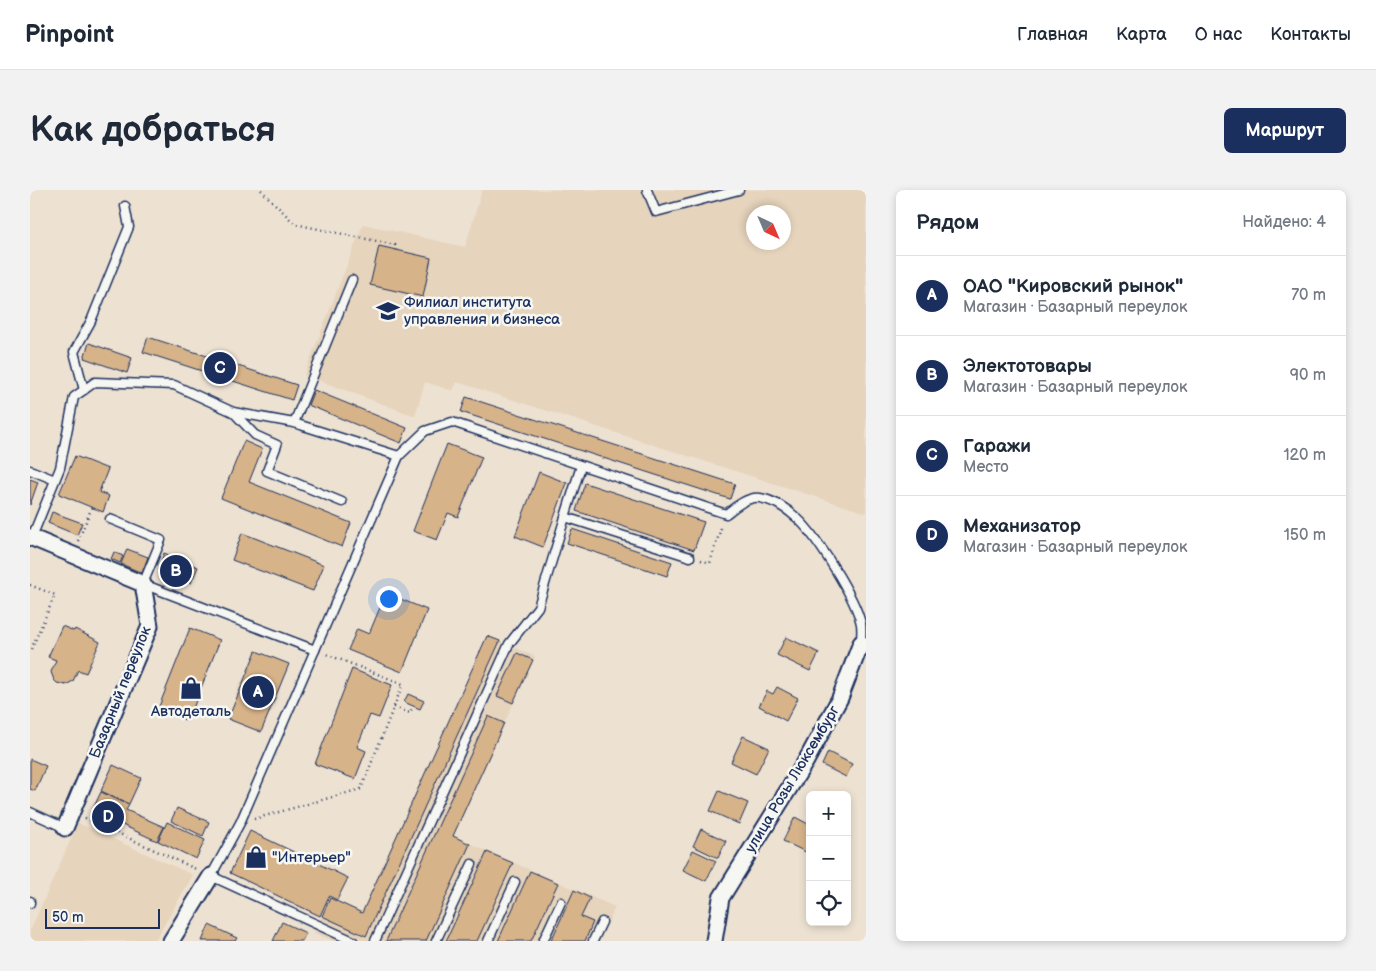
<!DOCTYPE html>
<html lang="ru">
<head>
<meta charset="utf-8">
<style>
  :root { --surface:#fff; --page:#f2f2f3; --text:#1f2937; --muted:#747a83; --line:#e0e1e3; --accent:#1b2f5e }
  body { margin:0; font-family:"Balsamiq Sans",sans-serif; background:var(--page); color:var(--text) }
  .controls { position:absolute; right:15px; bottom:15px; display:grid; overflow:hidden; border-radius:8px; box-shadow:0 2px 8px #0003 }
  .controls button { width:45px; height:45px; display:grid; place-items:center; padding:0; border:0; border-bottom:1px solid var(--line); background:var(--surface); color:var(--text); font:25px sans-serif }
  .compass { position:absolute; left:716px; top:15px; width:45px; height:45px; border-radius:50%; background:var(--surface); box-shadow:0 2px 8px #0003; rotate:136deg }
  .scale { position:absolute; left:15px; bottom:12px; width:115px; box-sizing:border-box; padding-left:5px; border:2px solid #1b2f5e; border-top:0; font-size:14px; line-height:18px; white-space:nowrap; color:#1b2f5e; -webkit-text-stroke:4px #f6f6f2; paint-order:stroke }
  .you { position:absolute; left:358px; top:408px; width:18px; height:18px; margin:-12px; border:4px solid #fff; border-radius:50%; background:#1a73e8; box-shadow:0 0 0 8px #1a73e833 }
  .badge { display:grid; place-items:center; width:32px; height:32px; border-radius:50%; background:var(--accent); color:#fff; font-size:16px; font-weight:700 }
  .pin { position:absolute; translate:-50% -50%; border:2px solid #fff; box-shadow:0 1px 5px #0006 }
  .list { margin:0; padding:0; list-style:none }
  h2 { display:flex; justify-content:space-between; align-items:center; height:65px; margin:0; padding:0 20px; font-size:21px }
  h2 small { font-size:16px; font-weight:400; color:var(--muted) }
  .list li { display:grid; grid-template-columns:32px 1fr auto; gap:15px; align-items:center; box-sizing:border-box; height:80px; padding:0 20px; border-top:1px solid var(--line) }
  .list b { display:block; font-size:19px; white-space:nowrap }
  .list p { margin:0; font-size:16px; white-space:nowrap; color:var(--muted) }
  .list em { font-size:16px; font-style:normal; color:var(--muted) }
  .icon { flex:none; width:28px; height:28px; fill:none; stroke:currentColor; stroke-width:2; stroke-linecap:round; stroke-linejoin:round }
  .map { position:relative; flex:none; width:836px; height:751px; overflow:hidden; border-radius:8px }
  header { display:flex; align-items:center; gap:30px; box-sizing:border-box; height:70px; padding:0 25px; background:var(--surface); border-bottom:1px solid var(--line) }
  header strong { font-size:24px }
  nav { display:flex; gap:28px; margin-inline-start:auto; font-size:18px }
  .intro { display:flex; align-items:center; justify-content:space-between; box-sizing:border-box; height:120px; padding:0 30px }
  h1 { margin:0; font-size:35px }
  .button { padding:12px 22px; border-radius:8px; background:var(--accent); color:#fff; font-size:18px; font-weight:700 }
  main { display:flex; gap:30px; padding:0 30px }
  aside { flex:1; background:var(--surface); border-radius:8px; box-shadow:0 2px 8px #0003 }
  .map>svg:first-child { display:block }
  .built { fill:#e6d4bc; fill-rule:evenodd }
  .building { fill:#d7b389; stroke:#1b2f5e }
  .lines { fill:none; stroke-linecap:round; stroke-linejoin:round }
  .service-casing { stroke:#1b2f5e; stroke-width:11 }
  .minor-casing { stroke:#1b2f5e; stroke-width:19 }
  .path { stroke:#1b2f5e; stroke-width:2.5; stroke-dasharray:1 4; stroke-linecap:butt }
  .service { stroke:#f6f6f2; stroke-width:8 }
  .minor { stroke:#f6f6f2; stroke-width:15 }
  .labels { text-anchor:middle; stroke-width:5; stroke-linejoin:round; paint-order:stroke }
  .poi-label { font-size:15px; fill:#1b2f5e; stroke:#f6f6f2; text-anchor:start }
  .street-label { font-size:15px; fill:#1b2f5e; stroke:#f6f6f2 }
</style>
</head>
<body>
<header>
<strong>Pinpoint</strong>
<nav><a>Главная</a><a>Карта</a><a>О нас</a><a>Контакты</a></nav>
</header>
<div class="intro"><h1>Как добраться</h1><a class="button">Маршрут</a></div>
<main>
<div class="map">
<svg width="836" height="751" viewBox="0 0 836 751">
  <rect width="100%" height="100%" fill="#ede2d2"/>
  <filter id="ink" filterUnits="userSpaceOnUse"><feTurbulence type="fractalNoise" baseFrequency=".02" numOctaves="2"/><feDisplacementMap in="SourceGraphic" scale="10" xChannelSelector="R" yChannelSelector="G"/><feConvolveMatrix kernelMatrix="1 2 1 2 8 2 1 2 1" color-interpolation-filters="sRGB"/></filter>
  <g filter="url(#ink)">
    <g class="built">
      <path d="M 452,0 L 836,0 L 836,323 L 427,192 L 423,201 L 395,192 L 385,226 L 274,185 L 333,34 L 435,57 ZM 724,22 L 754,22 L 754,52 L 724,52 Z"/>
      <polygon points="457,446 505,466 423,646 585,717 570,751 304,751 284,743 300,708 332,722"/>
      <polygon points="48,633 163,685 125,751 0,751 0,741"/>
    </g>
    <g class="building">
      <polygon points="349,56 401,68 393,107 340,95"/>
      <polygon points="118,147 267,195 262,210 113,162"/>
      <polygon points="59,153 102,168 97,183 54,168"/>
      <polygon points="284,200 377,238 371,253 278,215"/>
      <polygon points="436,207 705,294 700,309 431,222"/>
      <polygon points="214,251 232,259 219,292 321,333 312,357 191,308"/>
      <polygon points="417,254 452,267 428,327 418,323 407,350 383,341"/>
      <polygon points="45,266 78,279 69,302 79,306 73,322 29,304"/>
      <polygon points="509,282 537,293 513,357 485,346"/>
      <polygon points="0,289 8,292 0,315"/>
      <polygon points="555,293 674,332 664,360 546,321"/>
      <polygon points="22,322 52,333 47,345 18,333"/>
      <polygon points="542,339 642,372 637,386 537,353"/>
      <polygon points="212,343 294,375 283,401 202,370"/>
      <polygon points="97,359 118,367 112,383 91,374"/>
      <polygon points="84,362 93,366 90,373 81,369"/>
      <polygon points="134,363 168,377 161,393 128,380"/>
      <polygon points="356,403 397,420 372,482 318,460 327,439 339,444"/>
      <polygon points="32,436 44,441 45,439 70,452 56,483 48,480 43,491 36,495 27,493 24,490 21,482 26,470 18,467"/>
      <polygon points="160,438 190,450 158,531 128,519"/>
      <polygon points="457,446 470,451 336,746 292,726 300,708 332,723"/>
      <polygon points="756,447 789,463 780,481 747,465"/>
      <polygon points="226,461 259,474 231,542 198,529"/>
      <polygon points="487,463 503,470 483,513 467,506"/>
      <polygon points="322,479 362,495 349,528 340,525 327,557 336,561 325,589 285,574"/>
      <polygon points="747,497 768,508 756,531 729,516 737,501 743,504"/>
      <polygon points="378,504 394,511 390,519 374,512"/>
      <polygon points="458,526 474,533 423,646 440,654 396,751 356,751"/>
      <polygon points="713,546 739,558 726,584 701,572"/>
      <polygon points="798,562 822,574 816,587 792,575"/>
      <polygon points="0,569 16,576 5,601 0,599"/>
      <polygon points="83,575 111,588 99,614 71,601"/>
      <polygon points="689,601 718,613 709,634 680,621"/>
      <polygon points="71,602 99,615 96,620 134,637 127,651 62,621"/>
      <polygon points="147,618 179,632 173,646 141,631"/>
      <polygon points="765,627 780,635 780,664 753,651"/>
      <polygon points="137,632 175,650 166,669 128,651"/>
      <polygon points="671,639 696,651 688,668 663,656"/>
      <polygon points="220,641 318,688 307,710 299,706 290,726 200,683"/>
      <polygon points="663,660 686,671 676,691 653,680"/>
      <polygon points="457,662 483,673 447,751 416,751"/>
      <polygon points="500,681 528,693 501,751 468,751"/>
      <polygon points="544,700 560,708 551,727 563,732 555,751 521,751"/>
      <polygon points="252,732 276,743 272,751 243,751"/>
      <polygon points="179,735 207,748 205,751 172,751"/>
    </g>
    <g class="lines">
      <defs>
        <g id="service">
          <polyline points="617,0 626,22 709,0"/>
          <polyline points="54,200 44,162 61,131 99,37 95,16"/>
          <polyline points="203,222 225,245 247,255 237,281 312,312"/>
          <polyline points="264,233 322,90"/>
          <polyline points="551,276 535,327 660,367"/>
          <polyline points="0,280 25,290"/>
          <polyline points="80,329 131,350 113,394 285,460"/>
          <polyline points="2,347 30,278 44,207 65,192 144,195 203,222 264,233 369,266"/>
          <polyline points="0,622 35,638"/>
          <polyline points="0,711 0,713"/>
          <path d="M 323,751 L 181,686 L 210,633 L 369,266 L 395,241 L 422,232 L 696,324 C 705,317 718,306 730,308 C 743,310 757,319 767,328 C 786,345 826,409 831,434 C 832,440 831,447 831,453"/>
          <polyline points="345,751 479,454 508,417 535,327"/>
          <polyline points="406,751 442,674"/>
          <polyline points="458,751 485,692"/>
          <polyline points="513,751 531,712"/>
          <polyline points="563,751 572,732"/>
        </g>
        <g id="minor">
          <polyline points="0,347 113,394 120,436 35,638"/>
          <polyline points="141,751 181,686"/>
          <polyline points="684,751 691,708 776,571 810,508 831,453"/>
        </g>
      </defs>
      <use href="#service" class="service-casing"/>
      <use href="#minor" class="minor-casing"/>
      <g class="path">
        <polyline points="231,0 265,34 365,55 364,59"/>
        <polyline points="48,351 62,317"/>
        <polyline points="671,370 680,373 692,335"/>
        <polyline points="0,395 25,405 0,462"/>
        <polyline points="364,517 380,523 383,516"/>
        <polyline points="55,628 168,680"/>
        <polyline points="224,629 331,599 373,494 296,464"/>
      </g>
      <use href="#service" class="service"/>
      <use href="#minor" class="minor"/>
    </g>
  </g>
  <defs>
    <symbol id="university-bare" viewBox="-9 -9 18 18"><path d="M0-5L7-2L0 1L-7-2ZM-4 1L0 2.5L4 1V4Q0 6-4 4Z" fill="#1b2f5e" stroke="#f6f6f2" stroke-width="2.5" paint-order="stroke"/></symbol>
    <symbol id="shop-bare" viewBox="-9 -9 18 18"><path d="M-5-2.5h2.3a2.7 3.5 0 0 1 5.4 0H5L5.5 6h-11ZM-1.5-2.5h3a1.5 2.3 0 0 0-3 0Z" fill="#1b2f5e" stroke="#f6f6f2" stroke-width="2.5" paint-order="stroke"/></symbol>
  </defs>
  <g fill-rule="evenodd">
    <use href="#university-bare" x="342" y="105" width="32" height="32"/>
    <use href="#shop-bare" x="145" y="482" width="32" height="32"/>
    <use href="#shop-bare" x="210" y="651" width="32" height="32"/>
  </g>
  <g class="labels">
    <g class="poi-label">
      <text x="374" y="117">Филиал института<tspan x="374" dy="17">управления и бизнеса</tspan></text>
      <text x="161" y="526" text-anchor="middle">Автодеталь</text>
      <text x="242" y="672">"Интерьер"</text>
    </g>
    <g class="street-label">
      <text transform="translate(90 502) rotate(-68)" y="5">Базарный переулок</text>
      <text transform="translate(762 589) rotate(-59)" y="5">улица Розы Люксембург</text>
    </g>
  </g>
</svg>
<div class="controls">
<button>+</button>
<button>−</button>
<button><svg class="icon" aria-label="locate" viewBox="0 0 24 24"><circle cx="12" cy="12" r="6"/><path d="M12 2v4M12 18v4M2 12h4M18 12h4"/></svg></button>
</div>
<svg class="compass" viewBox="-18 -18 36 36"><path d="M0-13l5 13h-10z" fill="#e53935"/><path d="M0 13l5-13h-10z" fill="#747a83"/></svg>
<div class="scale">50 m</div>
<div class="you"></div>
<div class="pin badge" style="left:228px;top:502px">A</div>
<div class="pin badge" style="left:146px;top:381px">B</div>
<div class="pin badge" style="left:190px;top:178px">C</div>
<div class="pin badge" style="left:78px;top:627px">D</div>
</div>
<aside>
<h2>Рядом<small>Найдено: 4</small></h2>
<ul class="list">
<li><span class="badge">A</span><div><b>ОАО &quot;Кировский рынок&quot;</b><p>Магазин · Базарный переулок</p></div><em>70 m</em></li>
<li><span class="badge">B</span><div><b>Электотовары</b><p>Магазин · Базарный переулок</p></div><em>90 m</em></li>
<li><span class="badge">C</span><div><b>Гаражи</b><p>Место</p></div><em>120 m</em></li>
<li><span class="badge">D</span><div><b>Механизатор</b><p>Магазин · Базарный переулок</p></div><em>150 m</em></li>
</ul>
</aside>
</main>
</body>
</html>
